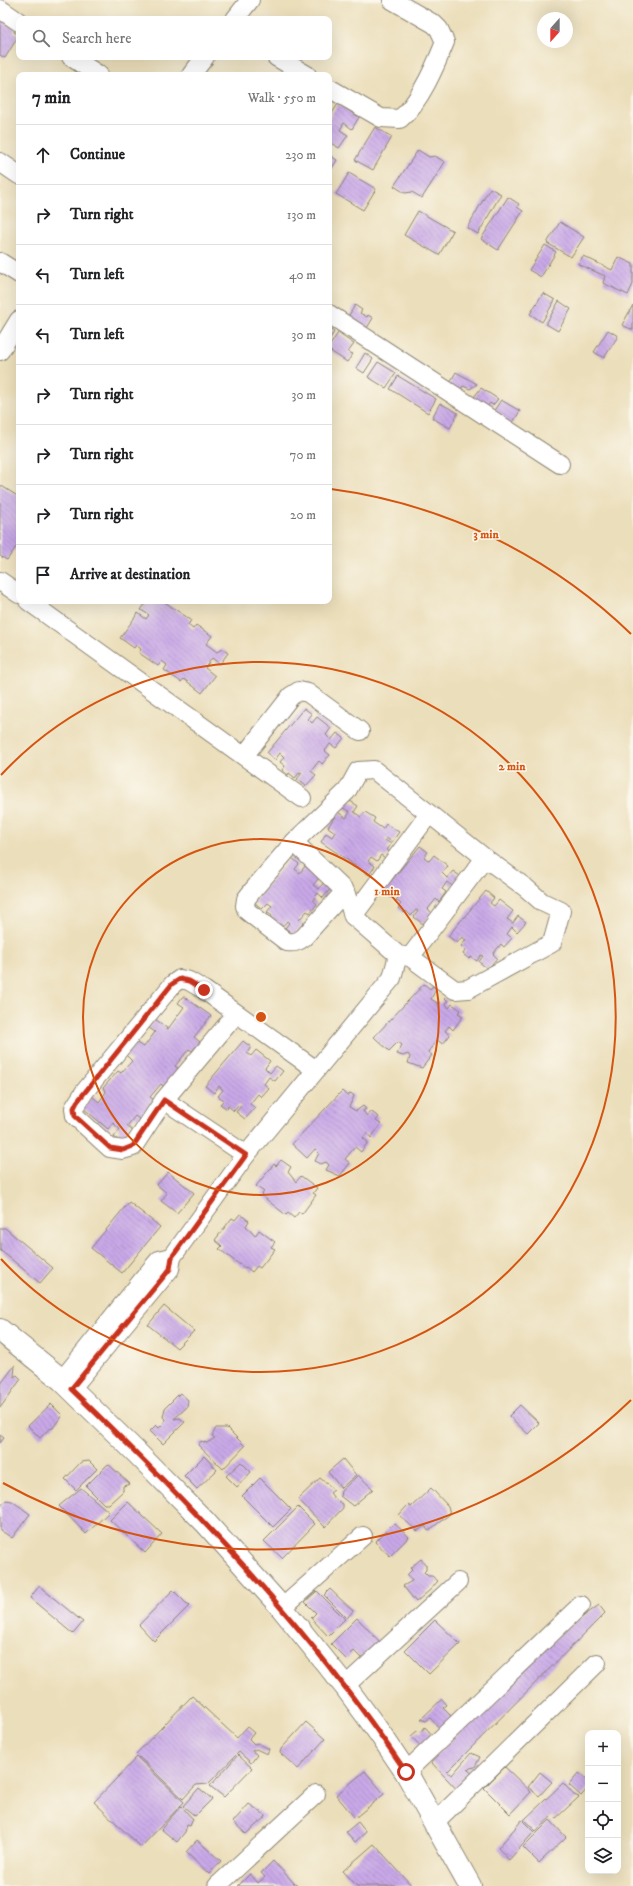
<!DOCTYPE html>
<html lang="en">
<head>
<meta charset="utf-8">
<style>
  :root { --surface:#fff; --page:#f6f6f6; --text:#202124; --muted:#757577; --line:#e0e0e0 }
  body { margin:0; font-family:"IM FELL DW Pica",serif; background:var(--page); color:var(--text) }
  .controls { position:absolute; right:12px; bottom:12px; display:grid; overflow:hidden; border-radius:8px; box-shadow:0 4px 16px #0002 }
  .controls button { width:36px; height:36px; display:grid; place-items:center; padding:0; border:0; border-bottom:1px solid var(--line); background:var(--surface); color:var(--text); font:20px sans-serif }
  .compass { position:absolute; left:537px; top:12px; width:36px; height:36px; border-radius:50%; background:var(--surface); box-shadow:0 4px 16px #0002; rotate:201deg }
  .stop { position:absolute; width:12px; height:12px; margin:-9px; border:3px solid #c8321e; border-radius:50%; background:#fff }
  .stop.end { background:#c8321e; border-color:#fff; box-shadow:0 1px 4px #0008 }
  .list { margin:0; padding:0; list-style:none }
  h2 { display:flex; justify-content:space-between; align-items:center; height:52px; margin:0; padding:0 16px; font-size:17px }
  h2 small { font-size:13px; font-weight:400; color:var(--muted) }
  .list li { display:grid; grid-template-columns:26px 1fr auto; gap:12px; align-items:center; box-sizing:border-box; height:60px; padding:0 16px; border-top:1px solid var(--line) }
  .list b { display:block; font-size:15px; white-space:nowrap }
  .list em { font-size:13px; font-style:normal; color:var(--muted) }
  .icon { flex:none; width:22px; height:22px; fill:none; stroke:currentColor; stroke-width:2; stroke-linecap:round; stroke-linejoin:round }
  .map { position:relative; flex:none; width:633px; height:1886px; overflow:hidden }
  .search { position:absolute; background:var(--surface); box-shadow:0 4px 16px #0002; left:16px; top:16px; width:316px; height:44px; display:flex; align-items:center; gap:10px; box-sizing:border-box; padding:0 14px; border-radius:8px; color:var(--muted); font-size:15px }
  .panel { position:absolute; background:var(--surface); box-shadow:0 4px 16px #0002; left:16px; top:72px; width:316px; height:532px; border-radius:8px }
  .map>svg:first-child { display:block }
  .building { fill:url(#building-back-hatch) }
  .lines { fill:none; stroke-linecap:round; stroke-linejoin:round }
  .minor-casing { stroke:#8b8472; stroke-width:20 }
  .major-casing { stroke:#8b8472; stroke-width:24 }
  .minor { stroke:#fff; stroke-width:18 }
  .major { stroke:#fff; stroke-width:22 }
  .route { stroke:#c8321e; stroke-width:5 }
  .ring { fill:none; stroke:#d5540f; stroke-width:2 }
  .centre { fill:#d5540f; stroke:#fbf7ec; stroke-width:2 }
  .ring-label { font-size:12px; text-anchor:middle; font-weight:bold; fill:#d5540f; stroke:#fbf7ec; stroke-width:3; stroke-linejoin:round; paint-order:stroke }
</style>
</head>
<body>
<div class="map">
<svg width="633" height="1886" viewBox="0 0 633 1886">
  <defs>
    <pattern id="building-back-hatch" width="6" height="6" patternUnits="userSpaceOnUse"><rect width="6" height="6" fill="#c9a8e8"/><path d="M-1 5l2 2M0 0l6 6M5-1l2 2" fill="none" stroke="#a389bc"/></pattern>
  </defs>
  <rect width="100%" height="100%" fill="#fbf7ec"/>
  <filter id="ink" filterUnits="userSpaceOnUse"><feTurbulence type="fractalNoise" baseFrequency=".025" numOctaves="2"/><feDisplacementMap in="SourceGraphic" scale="8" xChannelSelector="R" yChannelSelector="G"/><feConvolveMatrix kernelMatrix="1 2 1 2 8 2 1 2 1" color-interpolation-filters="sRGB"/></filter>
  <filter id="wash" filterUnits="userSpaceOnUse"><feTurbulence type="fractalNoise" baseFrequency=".012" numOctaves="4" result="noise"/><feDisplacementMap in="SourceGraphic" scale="16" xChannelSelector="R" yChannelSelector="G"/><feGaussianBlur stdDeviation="0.9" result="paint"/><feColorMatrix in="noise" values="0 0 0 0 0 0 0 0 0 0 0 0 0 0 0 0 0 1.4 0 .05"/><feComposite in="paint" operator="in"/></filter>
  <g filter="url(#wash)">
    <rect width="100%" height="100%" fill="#ebdeba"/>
    <g id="blocks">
      <g class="building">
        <polygon points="0,16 7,21 5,24 10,27 11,25 16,28 14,32 19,35 5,58 0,55"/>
        <polygon points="338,104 359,117 352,129 344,123 340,130 348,135 339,148 329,142 329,118"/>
        <polygon points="375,127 392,137 373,170 355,160"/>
        <polygon points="418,150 429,157 435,156 445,162 422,198 412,192 405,193 394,186"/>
        <polygon points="329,155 337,160 329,173"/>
        <polygon points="349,173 376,189 363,210 336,194"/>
        <polygon points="490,188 501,194 478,234 467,228"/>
        <polygon points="508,197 519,204 517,207 523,211 498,250 481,239"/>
        <polygon points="418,211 453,231 439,255 404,235"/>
        <polygon points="560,222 584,237 571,257 547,243"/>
        <polygon points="545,245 556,252 541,277 529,270"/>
        <polygon points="583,256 612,270 618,257 633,264 633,284 628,295 603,283 605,276 578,264"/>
        <polygon points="543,293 555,300 542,322 530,314"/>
        <polygon points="559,301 571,309 558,331 546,324"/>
        <polygon points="355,305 362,310 360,313 367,317 368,315 373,318 364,333 345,322"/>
        <polygon points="633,305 633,330 622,325"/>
        <polygon points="329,329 334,332 329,340"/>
        <polygon points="608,330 618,336 604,358 594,352"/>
        <polygon points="338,333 354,344 348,352 353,354 347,362 329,350 329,347"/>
        <polygon points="365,353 373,359 364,373 356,368"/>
        <polygon points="378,362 396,373 386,388 368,377"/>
        <polygon points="456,372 477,384 470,389 463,386 458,395 447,388"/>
        <polygon points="398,376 436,399 428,413 390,389"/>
        <polygon points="481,388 498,399 493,405 490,403 484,411 470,402"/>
        <polygon points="501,400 520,411 510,427 491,415"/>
        <polygon points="440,403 458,413 450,428 432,418"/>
        <polygon points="0,485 19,497 19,543 7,560 0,556"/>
        <polygon points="147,601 163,601 191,620 188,625 193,629 196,625 212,636 206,644 217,652 222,649 228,653 220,664 212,658 205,668 215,676 202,693 184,679 181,682 164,670 167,665 162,661 158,666 139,653 141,649 136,645 134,648 120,638 138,613 146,619 149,615 141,610"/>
        <polygon points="304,708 312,714 308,719 312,723 317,717 331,728 326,735 331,740 337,733 344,738 336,748 330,744 325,751 330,755 322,764 319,761 311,771 316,775 306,786 297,779 302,773 300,772 295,778 289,773 288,775 282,770 285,766 280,762 284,757 280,753 275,760 267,753"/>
        <polygon points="347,799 358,806 354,812 361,817 365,812 375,818 373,822 383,829 386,824 399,832 392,842 386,838 385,840 391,844 387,850 390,852 385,858 381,855 377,861 371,857 368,861 375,866 369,875 321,842 326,833 332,837 335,832 328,827 338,812 346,818 350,812 342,807"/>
        <polygon points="420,846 428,852 424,857 429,861 434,855 448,866 442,873 447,878 453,871 460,876 452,886 447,882 442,889 446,892 439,902 436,899 428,909 432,913 423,924 414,917 418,911 416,910 411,916 406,911 404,913 398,908 401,904 396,900 401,895 397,891 391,898 383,891"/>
        <polygon points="291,857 299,864 295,869 300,873 305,866 319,878 313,885 319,889 324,882 331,888 323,898 318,893 313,900 317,904 310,913 307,911 299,920 303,924 294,935 285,928 289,923 287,921 282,927 277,923 275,925 269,920 272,916 267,912 272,906 268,903 262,909 254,902"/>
        <polygon points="486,891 494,898 490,903 494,906 499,900 513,911 507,919 513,923 518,916 526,922 517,932 512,927 507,934 512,938 504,947 501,944 493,954 497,958 488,969 479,962 483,956 481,955 477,961 471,957 469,959 463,954 466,950 461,946 466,940 462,937 457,943 448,936"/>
        <polygon points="424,984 430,989 433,986 436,989 431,999 439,1004 445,998 448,1001 445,1003 449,1008 452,1004 461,1010 458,1013 463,1016 453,1030 449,1026 445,1031 450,1035 443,1044 437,1040 428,1052 432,1055 422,1068 408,1063 410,1057 408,1054 403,1056 397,1054 402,1045 398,1042 389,1051 374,1037"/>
        <polygon points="183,996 211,1016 194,1037 200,1042 192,1051 189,1049 175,1066 180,1070 166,1089 161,1084 150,1097 157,1102 142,1121 135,1116 127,1126 134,1132 124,1144 114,1137 120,1129 113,1123 108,1129 83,1108 92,1096 99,1102 106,1092 103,1088 118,1071 121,1073 132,1061 126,1055 136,1043 144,1047 155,1032 149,1028 155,1019 168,1029 184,1007 178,1003"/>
        <polygon points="243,1041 251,1047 247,1053 251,1056 256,1050 270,1061 265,1068 270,1073 276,1066 283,1071 275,1081 269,1077 264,1084 269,1088 261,1097 258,1094 250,1104 255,1108 245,1119 236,1112 241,1106 239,1105 234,1111 228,1106 227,1109 220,1104 224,1100 218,1096 223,1090 219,1086 214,1093 205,1086"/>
        <polygon points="342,1091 347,1096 351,1093 354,1096 349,1107 356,1111 363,1106 366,1109 363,1111 367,1116 370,1111 379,1117 376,1121 381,1124 371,1138 367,1133 363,1138 368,1142 361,1152 355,1147 345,1159 350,1163 340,1176 326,1170 329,1165 326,1162 321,1164 315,1161 319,1153 315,1149 307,1158 292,1144"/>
        <polygon points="281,1160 291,1167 288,1172 296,1182 301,1176 317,1188 313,1193 316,1195 302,1214 299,1212 294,1218 288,1213 286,1215 261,1195 264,1192 256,1186 274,1164 276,1166"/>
        <polygon points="168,1172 194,1193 177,1213 161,1201 167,1193 157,1185"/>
        <polygon points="129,1202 160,1227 122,1273 91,1248"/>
        <polygon points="240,1214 249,1221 246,1226 255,1236 259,1230 275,1242 271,1247 275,1249 260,1268 257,1266 252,1272 246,1267 244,1268 219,1249 222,1246 215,1240 232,1218 235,1220"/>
        <polygon points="0,1228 5,1228 53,1268 40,1283 0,1250"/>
        <polygon points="164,1306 194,1331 177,1348 148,1325"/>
        <polygon points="15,1365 14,1377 17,1375 21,1379 0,1408 0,1385"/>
        <polygon points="180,1393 188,1400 187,1407 174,1419 180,1418 185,1422 163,1444 150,1431 156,1425 159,1428 164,1423 165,1419 163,1417 165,1408"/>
        <polygon points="51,1404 62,1415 53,1428 49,1429 40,1438 28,1426"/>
        <polygon points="520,1405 539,1423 528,1434 509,1416"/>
        <polygon points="216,1428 227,1428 245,1446 223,1469 198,1445 201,1441 207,1443 215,1438 212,1436"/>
        <polygon points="0,1435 4,1438 0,1443"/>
        <polygon points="204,1456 217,1470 197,1489 184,1476"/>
        <polygon points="343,1459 356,1475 341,1488 328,1472"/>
        <polygon points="89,1461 97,1469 76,1490 65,1479 81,1462"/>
        <polygon points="241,1462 251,1472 237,1487 226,1476"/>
        <polygon points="108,1464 130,1484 123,1486 123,1491 109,1504 104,1504 86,1486"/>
        <polygon points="358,1475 373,1489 353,1506 340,1496 341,1491"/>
        <polygon points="260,1478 291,1509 273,1527 242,1496"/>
        <polygon points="320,1478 334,1490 330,1493 335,1499 343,1504 343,1508 325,1527 298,1499"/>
        <polygon points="81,1488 109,1512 86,1534 59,1506"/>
        <polygon points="431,1488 448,1506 450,1514 428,1531 425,1526 417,1531 399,1515 408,1505 411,1507"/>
        <polygon points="6,1500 12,1501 30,1514 12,1538 0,1530 0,1507"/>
        <polygon points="128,1502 162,1534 145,1553 110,1520"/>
        <polygon points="298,1507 315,1524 282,1558 264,1541"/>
        <polygon points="394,1523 409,1537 390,1556 375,1542"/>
        <polygon points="421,1559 426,1565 426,1570 424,1572 428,1576 432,1576 438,1581 430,1590 416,1602 403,1586 412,1581 407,1575 412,1570 410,1568"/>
        <polygon points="39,1586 83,1622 73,1634 30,1598"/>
        <polygon points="330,1589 353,1611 347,1618 324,1595"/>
        <polygon points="173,1590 189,1606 154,1641 139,1625"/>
        <polygon points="317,1591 345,1619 328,1636 311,1618 316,1613 305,1602"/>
        <polygon points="599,1605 605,1613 447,1772 452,1775 471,1753 480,1757 475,1767 470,1768 468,1770 481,1781 464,1797 430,1761 562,1632"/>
        <polygon points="357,1618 383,1645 365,1662 354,1651 346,1659 331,1644"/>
        <polygon points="435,1620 460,1644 429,1674 405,1650"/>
        <polygon points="192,1696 237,1738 247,1727 254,1733 249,1739 254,1744 258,1743 269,1749 267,1754 256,1749 252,1751 257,1755 251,1763 239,1752 208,1784 196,1785 183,1799 136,1754"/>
        <polygon points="442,1699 447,1705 443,1708 454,1719 442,1731 430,1718 426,1721 421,1719"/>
        <polygon points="306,1722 325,1739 298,1769 280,1753 281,1749"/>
        <polygon points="425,1727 435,1738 423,1749 411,1736 417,1731 421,1732"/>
        <polygon points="238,1755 252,1768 224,1797 210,1786"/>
        <polygon points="137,1757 184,1802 141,1847 94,1802"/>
        <polygon points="505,1767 531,1792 510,1814 484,1788"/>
        <polygon points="365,1771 384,1794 355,1818 336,1795"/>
        <polygon points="540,1772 552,1782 539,1796 528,1787"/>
        <polygon points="579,1773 588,1781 588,1788 581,1796 569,1785"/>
        <polygon points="563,1783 574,1795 579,1797 555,1819 552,1816 536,1831 524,1820"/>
        <polygon points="199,1788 212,1799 195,1816 183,1806"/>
        <polygon points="249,1804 265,1815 264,1818 246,1834 233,1822"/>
        <polygon points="181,1806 193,1819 190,1826 187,1825 185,1832 177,1842 161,1829"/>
        <polygon points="522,1820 534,1832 509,1860 498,1848"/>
        <polygon points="550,1820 566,1837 539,1863 523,1847"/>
        <polygon points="358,1822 366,1832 355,1842 346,1832"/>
        <polygon points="197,1840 221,1861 209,1874 186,1852"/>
        <polygon points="374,1844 412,1886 357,1886 343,1871"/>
        <polygon points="273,1861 297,1886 238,1886 250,1874 258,1883 265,1877 261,1873"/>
      </g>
    </g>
  </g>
  <g filter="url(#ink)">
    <use href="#blocks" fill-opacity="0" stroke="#8b8472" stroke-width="1"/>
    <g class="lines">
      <defs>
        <g id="minor">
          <polyline points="0,9 19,22"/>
          <polyline points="235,19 250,0"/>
          <polyline points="71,57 99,75"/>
          <polyline points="276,57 307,75"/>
          <polyline points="191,75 205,57"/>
          <path d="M 329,88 L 381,118 L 400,119 C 420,102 435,67 445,42 L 439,29 L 434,24 L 392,0"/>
          <polyline points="0,162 19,175"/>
          <polyline points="0,262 19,274"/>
          <polyline points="329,314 560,464"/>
          <polyline points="0,351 19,320"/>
          <polyline points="0,581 19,594"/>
          <polyline points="28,601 302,798"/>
          <polyline points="244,756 291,696 299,691 308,693 360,731"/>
          <path d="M 294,842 L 345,891 L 353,916 L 398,955 L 410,957 L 455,990 L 468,989 L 552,943 L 561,911 L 542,902 L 526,888 L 485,858 L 374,770 L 358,771 L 347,791 L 294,842 L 253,890 L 246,899 L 245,906 L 247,911 L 287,942 C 294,943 298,942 304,937 L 345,891"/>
          <polyline points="353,916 429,814"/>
          <polyline points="410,957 485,858"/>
          <polyline points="236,1014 164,1100 133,1147 123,1150 110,1148 75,1116 74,1108 85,1091 173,984 180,979 189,981 204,990 316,1070"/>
          <polyline points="164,1100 246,1155"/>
          <polyline points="172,1257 246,1155 392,978 398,955"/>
          <polyline points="62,1380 153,1267 159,1260 172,1257 170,1269 71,1389"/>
          <polyline points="282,1608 363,1536"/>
          <polyline points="345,1686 458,1582"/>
          <polyline points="406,1772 581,1605"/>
          <polyline points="435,1822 597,1663"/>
          <polyline points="217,1886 316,1794"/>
        </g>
        <polyline id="major" points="0,1330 62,1380 136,1452 205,1522 282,1608 345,1686 381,1735 406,1772 470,1886"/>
      </defs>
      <use href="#minor" class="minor-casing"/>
      <use href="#major" class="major-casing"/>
      <use href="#minor" class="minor"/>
      <use href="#major" class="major"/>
    </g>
  </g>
  <g class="lines" filter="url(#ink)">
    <path class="route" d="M 204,990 L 189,981 L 180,979 L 172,984 L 77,1102 L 74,1108 L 75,1116 L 110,1148 L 123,1150 L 133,1146 L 164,1100 L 246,1155 L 172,1257 L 170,1269 L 71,1389 C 194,1507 311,1630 406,1772"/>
  </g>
  <g class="ring">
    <circle cx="261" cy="1017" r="178"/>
    <path d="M1 775A355 355 0 1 1 1 1259"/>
    <path d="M631 1400A533 533 0 0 1 3 1483M331 489A533 533 0 0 1 631 634"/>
  </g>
  <circle cx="261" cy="1017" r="6" class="centre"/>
  <g class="ring-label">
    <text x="486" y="538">3 min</text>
    <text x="512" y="770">2 min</text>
    <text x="387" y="895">1 min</text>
  </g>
</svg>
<div class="controls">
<button>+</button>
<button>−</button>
<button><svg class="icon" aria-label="locate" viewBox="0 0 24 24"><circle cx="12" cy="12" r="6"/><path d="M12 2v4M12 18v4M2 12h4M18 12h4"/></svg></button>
<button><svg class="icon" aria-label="layers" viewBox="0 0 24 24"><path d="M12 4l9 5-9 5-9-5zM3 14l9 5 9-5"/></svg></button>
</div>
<svg class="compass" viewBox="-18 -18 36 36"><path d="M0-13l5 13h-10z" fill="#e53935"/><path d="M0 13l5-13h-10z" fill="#757577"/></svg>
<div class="stop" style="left:406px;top:1772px"></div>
<div class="stop end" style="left:204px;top:990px"></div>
<div class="search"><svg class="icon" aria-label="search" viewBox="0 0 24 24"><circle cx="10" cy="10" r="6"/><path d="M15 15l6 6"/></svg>Search here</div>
<section class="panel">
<h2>7 min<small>Walk · 550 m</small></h2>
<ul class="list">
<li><svg class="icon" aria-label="ahead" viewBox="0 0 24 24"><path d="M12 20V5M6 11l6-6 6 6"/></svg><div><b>Continue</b></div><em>230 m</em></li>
<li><svg class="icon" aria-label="right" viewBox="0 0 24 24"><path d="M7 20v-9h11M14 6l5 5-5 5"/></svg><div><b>Turn right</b></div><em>130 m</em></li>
<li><svg class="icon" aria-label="left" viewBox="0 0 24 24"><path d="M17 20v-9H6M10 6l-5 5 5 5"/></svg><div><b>Turn left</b></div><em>40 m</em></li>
<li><svg class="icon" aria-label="left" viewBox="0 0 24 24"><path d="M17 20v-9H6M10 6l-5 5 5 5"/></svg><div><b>Turn left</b></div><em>30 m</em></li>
<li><svg class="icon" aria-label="right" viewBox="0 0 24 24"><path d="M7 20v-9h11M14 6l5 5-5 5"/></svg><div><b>Turn right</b></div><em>30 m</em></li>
<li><svg class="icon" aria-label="right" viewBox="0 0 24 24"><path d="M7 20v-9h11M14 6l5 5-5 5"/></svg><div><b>Turn right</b></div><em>70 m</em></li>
<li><svg class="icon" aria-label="right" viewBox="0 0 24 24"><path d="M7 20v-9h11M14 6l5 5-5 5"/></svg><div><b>Turn right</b></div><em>20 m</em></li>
<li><svg class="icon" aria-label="arrive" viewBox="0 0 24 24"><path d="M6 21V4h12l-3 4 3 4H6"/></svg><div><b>Arrive at destination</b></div></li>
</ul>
</section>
</div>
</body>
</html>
